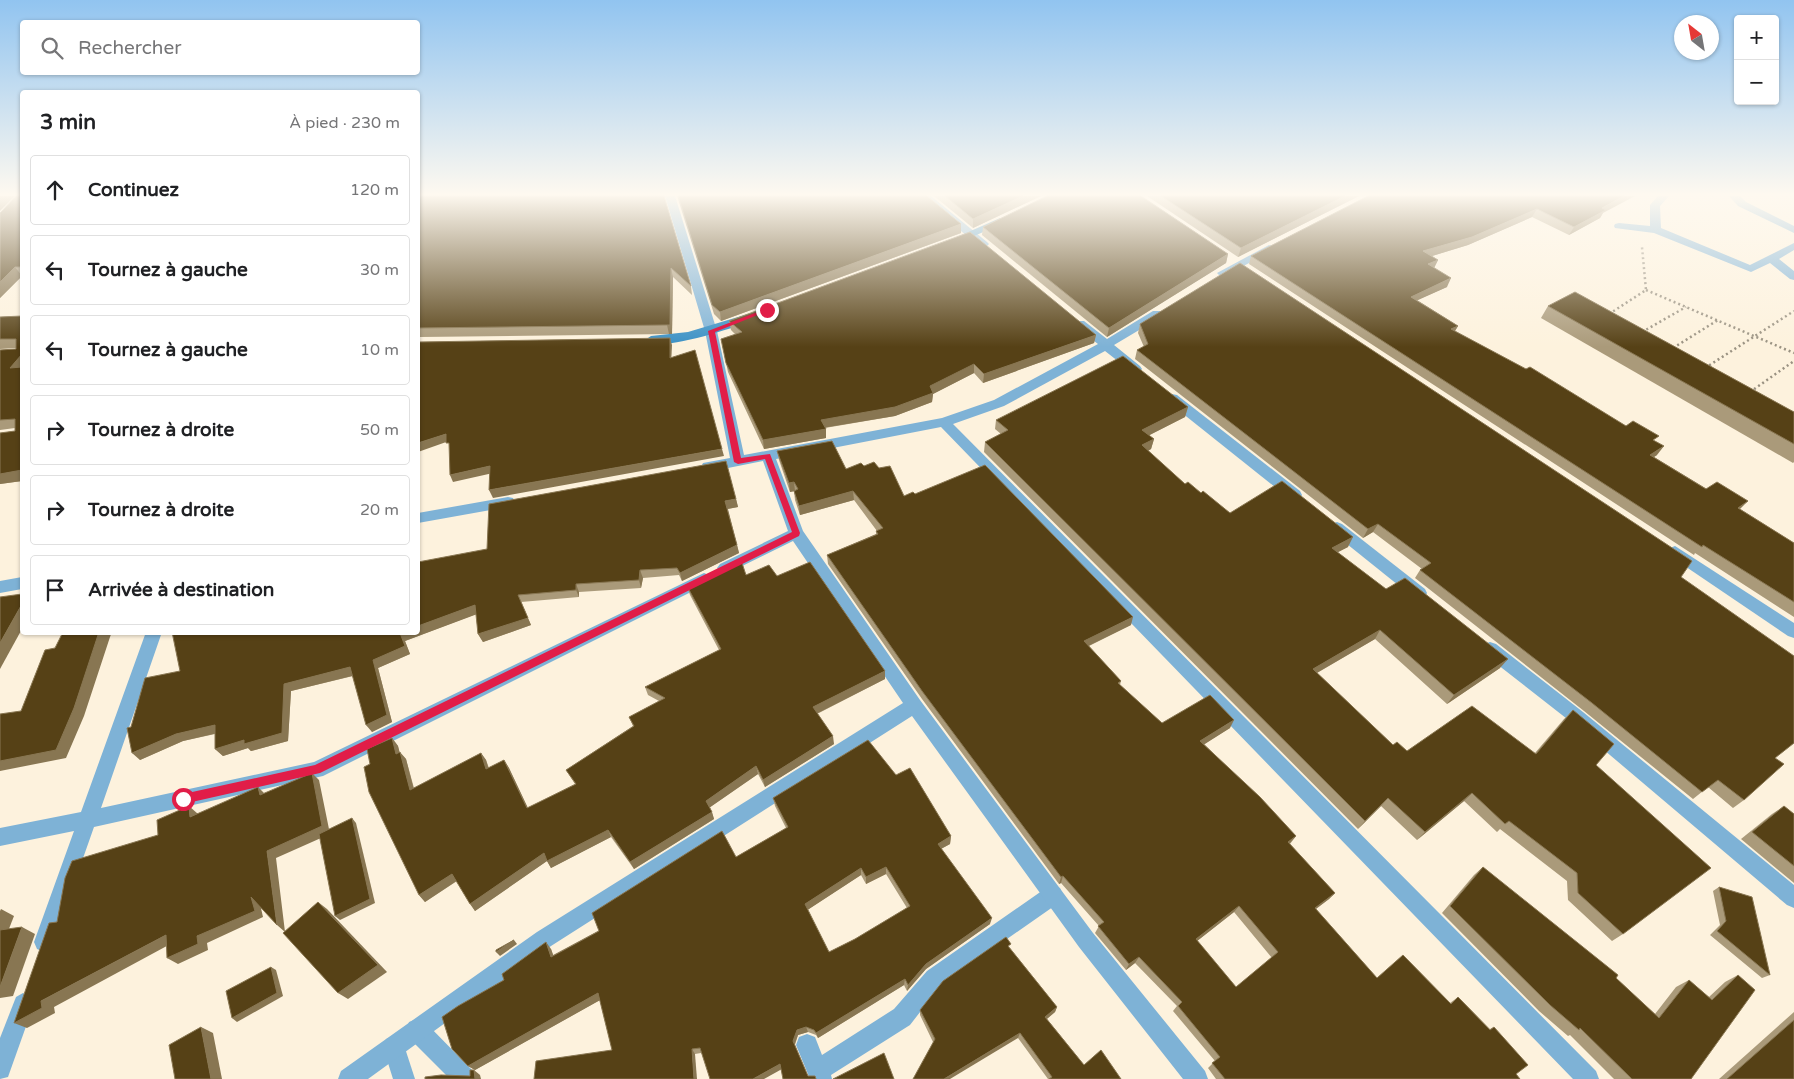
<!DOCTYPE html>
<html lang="fr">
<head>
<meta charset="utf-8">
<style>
  :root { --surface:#fff; --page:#f6f6f6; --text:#202124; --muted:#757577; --line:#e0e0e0 }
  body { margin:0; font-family:"Varela Round",sans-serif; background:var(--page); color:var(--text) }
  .controls { position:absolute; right:15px; top:15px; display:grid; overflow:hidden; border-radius:5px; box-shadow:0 1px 4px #0004 }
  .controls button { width:45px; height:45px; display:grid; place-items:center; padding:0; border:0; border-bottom:1px solid var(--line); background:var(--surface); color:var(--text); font:25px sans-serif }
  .compass { position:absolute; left:1674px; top:15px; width:45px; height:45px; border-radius:50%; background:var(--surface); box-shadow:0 1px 4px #0004; rotate:329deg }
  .stop { position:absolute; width:15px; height:15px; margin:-11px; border:4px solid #e11d48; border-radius:50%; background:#fff }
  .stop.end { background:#e11d48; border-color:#fff; box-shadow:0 1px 5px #0008 }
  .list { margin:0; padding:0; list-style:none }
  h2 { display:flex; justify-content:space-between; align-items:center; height:65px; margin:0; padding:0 20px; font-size:21px }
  h2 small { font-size:16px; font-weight:400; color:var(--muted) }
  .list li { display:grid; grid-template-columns:32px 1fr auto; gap:15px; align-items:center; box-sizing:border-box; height:70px; margin:0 10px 10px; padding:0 10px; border:1px solid var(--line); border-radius:5px }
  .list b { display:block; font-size:19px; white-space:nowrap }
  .list em { font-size:16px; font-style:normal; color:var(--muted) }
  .icon { flex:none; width:28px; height:28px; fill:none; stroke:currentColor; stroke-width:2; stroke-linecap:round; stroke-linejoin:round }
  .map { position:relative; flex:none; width:1794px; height:1079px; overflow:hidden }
  .search { position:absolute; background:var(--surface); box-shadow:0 1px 4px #0004; left:20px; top:20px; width:400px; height:55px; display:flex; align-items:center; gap:12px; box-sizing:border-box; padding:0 18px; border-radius:5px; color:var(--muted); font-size:19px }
  .panel { position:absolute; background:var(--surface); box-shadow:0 1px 4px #0004; left:20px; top:90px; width:400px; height:545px; border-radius:5px }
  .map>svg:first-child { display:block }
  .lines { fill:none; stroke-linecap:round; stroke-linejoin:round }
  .path { stroke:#999181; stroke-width:2.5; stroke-dasharray:2 3; stroke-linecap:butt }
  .lane { fill:#7eb2d6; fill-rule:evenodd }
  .street { fill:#7eb2d6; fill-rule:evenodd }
  .secondary { fill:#3a90c5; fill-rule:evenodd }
  .wall { fill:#aa9a7a; fill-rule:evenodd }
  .shaded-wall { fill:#887652 }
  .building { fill:#564116; stroke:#887652; fill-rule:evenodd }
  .route { fill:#e11d48 }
</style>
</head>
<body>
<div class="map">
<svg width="1794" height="1079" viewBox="0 0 1794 1079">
  <rect width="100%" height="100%" fill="#fdf2dd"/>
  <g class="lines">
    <g class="path">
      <polyline points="1646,290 1794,353"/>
      <polyline points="1609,314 1646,290 1642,247"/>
      <polyline points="1642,332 1686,307"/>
      <polyline points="1673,348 1718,320"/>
      <polyline points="1705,368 1794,311"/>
      <polyline points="1750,392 1794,361"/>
    </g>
    <g class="lane">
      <polygon points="1658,196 1669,196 1660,206 1661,228 1750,265 1794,243 1794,250 1779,259 1794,271 1794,280 1790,279 1770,263 1751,272 1654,233 1615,228 1614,226 1615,224 1619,223 1650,226 1650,205"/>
      <polygon points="1729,196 1740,196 1746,202 1794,226 1794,233 1738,206"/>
      <polygon points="1053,885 1060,888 1063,895 1060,902 941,985 910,1025 831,1075 832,1079 810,1079 796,1045 799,1037 807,1034 815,1037 822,1055 894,1009 927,971 1046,888"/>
      <polygon points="417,1019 425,1022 473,1071 476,1079 450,1079 409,1038 406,1030 409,1022"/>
      <polygon points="394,1036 402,1039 415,1079 393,1079 383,1047 386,1039"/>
    </g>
    <g class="street">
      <polygon points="665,196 675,196 717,331 744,455 942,418 994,400 1098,344 1076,327 1074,324 1076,321 1084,321 1107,339 1153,311 1161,311 1163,314 1161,317 1114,345 1140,366 1142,369 1140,372 1132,372 1105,351 1004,406 953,424 1596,1071 1599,1079 1573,1079 941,427 776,459 803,531 920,700 1093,933 1205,1071 1208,1079 1183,1079 1079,947 912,716 551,946 368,1079 338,1079 341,1071 537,932 903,703 793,541 730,572 725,574 720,572 717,568 720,564 788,531 763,461 708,472 703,471 701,467 703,463 730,458 705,331"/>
      <polygon points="919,196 931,196 987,242 989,244 987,246 979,246"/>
      <polygon points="1269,245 1273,246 1275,248 1273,250 1227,275 1219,275 1217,273"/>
      <polygon points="1172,394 1177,395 1300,491 1302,495 1300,499 1295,500 1290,499 1167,401 1165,398"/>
      <polygon points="508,497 513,498 515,502 513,506 418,523 418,513"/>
      <polygon points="1337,522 1342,524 1425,589 1427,593 1425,597 1419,599 1413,597 1332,532 1330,528 1332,524"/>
      <polygon points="1675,546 1794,623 1794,638 1788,636 1670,556 1667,552 1670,548"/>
      <polygon points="704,573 709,575 712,579 709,583 323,776 94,827 51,949 44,952 37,949 34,942 74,831 0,846 0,828 81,812 146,632 162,632 101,808 314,762"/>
      <polygon points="22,577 22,589 0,593 0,581"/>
      <polygon points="1490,642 1496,644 1583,712 1794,885 1794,908 1787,905 1571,722 1484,654 1482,649 1484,644"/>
      <polygon points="23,993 30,997 34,1004 8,1077 0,1079 0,1038 16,997"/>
    </g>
    <g class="secondary">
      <polygon points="1000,218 1004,219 1005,221 1004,223 958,243 950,243 948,241"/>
      <path d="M 748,314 L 752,315 L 754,318 L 752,321 C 735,327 658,354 645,340 L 651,336 L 688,332 Z"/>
    </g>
  </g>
  <g class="wall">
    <polygon points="22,196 22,276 0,298 0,213"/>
    <polygon points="418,196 664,196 691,286 692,295 673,277 672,334 669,334 420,337 418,332"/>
    <polygon points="677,196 927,196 961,224 961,233 721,321 714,314"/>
    <polygon points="934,196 1041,196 973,228"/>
    <polygon points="1147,196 1359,196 1238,257"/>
    <polygon points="1368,196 1603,213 1600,218 1569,235 1532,217 1468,245 1432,256 1438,260 1434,268 1447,287 1417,300 1458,326 1455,331 1626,426 1655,441 1657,455 1654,457 1740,509 1794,543 1794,617 1695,553 1694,555 1249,264 1251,256"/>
    <polygon points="983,227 1228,254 1226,263 1107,337 982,235"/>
    <polygon points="1548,306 1794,412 1794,462 1793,463 1541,318"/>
    <polygon points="22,316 22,481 0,484 0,433 15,431 15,428 0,430 0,350 16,349 16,348 0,349 0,317"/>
    <polygon points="729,321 1096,335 1094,343 983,383 974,373 933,394 932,402 895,416 825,428 826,438 764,449 728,372 721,339 736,335 731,330"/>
    <polygon points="1140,324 1681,577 1775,758 1744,800 1733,808 1708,787 1693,799 1584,711 1415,578 1420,570 1422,569 1373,532 1363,538 1135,359 1137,350 1144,347 1138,333"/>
    <polygon points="1188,407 1185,417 1149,435 1154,439 1151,449 1148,451 1185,484 1201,493 1230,513 1348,547 1337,552 1386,589 1500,668 1447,704 1375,639 1317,673 1393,745 1407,751 1535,753 1564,719 1573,710 1596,765 1623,934 1612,941 1568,900 1567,881 1500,829 1497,832 1464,801 1417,840 1381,806 1358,829 984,452 985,442 1001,434 995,429 996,420"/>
    <path d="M 777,451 L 846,469 L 864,466 L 904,496 L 915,494 L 1131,625 L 1089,646 L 1121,681 L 1120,685 L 1162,723 L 1230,728 L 1204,744 L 1296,836 L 1290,844 L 1335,893 L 1329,899 L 1316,909 L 1377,978 L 1450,1003 L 1458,997 L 1490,1029 L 1494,1027 L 1516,1074 L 1520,1079 L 1216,1079 L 1208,1068 L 1215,1061 L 1173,1011 L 1177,1006 L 1135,963 L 1126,970 L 1095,933 L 1099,926 L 1061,883 L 1059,884 L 922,699 L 828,564 L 827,555 L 876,534 L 876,531 L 877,531 L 854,500 L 800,515 L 795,500 L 794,491 L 790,492 L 779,460 ZM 1234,912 L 1272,958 L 1236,987 L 1197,941 Z"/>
    <polygon points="736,499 738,507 728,509 739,553 682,581 679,575 643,578 641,588 579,592 579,597 521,602 531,625 483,642 478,634 476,614 405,641 410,654 378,668 392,722 372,732 353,676 291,691 288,741 251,751 248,748 223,756 215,749 215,734 183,741 140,760 131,727 180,671"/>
    <polygon points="746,575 777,576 885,679 817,714 834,744 765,787 758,774 710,807 714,819 634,869 611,837 551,868 547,861 475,911 457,881 425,902 419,895 370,764 392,738 398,746 399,752 406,759 414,788 481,753 486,760 489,768 504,760 509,768 528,808 575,784 566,770 633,726 629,717 659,701 648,695 645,687 719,650 690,595 687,586"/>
    <path d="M 896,775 L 951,836 L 950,844 L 941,849 L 990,924 L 926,969 L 907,991 L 904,985 L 818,1038 L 816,1035 L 808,1032 L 798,1035 L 795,1045 L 808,1076 L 816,1079 L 781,1069 L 701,1053 L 695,1054 L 612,1050 L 600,1000 L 475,1070 L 468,1066 L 504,980 L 551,949 L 553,955 L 736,857 L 786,828 L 775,806 L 773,798 ZM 886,874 L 907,908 L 855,939 L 829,952 L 807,910 L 861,875 L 866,884 Z"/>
    <polygon points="1784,806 1794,814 1794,883 1741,839 1772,814"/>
    <polygon points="1483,867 1616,978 1655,1014 1676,987 1689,980 1709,997 1725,982 1738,975 1691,1079 1614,1079 1570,1035 1568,1036 1539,1011 1442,913 1474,875"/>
    <polygon points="1719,887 1770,975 1762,978 1710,935 1720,925 1713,891"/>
    <polygon points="1010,948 1057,1007 1055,1012 1047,1019 1084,1065 1121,1079 1048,1079 1018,1038 933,1042 920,1015 920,1010"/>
    <polygon points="1794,1012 1794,1079 1719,1079"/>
  </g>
  <g class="shaded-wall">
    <polygon points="0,196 15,196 0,211"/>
    <polygon points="1023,196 1041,196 973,228 973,219"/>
    <polygon points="1345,196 1359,196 1238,257 1241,248"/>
    <polygon points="1624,196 1635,196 1603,213 1600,218 1569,235 1574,227 1602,208"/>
    <polygon points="1537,209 1532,217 1468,245 1419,260 1423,251"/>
    <polygon points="961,224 961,233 721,321 720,312"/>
    <polygon points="1228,254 1226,263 1107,337 1109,328"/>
    <polygon points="1438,260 1434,268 1428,264"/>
    <polygon points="15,267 22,276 0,298 0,282"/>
    <polygon points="671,268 673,277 672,334 669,334 667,325"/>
    <polygon points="1451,278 1447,287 1407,305 1411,297"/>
    <polygon points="1458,326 1453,334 1451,329"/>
    <polygon points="1096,335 1094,343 983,383 984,374"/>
    <polygon points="670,338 672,345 671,365 670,358"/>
    <polygon points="22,354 22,372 10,368"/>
    <polygon points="974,364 974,373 933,394 932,402 895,416 822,428 821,420"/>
    <polygon points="1188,407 1185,417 1140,440 1142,430"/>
    <polygon points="826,429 826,438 764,449 763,440"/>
    <polygon points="446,434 449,441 418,452 418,443"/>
    <polygon points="1154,439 1151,449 1140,455 1142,445"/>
    <polygon points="1664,446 1657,455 1643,464 1650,455"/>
    <polygon points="722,449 724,456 493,498 489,490"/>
    <polygon points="490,466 493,473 453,482 450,475"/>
    <polygon points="22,470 22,481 0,484 0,474"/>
    <polygon points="794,482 795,491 790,492 789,483"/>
    <polygon points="853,491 854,500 800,515 799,506"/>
    <polygon points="736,499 738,507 727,509 725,501"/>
    <polygon points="1748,501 1740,509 1738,508"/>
    <polygon points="1378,524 1373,532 1363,538 1368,529"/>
    <polygon points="418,537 419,541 418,555"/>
    <polygon points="1353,537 1348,547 1327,558 1332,548"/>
    <polygon points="737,545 739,553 682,581 680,573"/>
    <polygon points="640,570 643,578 641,588 639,580"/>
    <polygon points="576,584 579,592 579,597 576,590"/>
    <polygon points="518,595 531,625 483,642 478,634"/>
    <polygon points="22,604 22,629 0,669 0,643"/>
    <polygon points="475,605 480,613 405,641 410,654 378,668 392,722 372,732 366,725 373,660 400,633 418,632 418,626"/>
    <polygon points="1133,617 1131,625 1082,649 1084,641"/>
    <polygon points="1380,630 1375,639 1308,678 1313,669"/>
    <polygon points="99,632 112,632 110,637 84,716 66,758 0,771 0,761"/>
    <polygon points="1508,659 1500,668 1447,704 1454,695"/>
    <polygon points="350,667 356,675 291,691 288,741 251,751 248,748 223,756 215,749 284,684"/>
    <polygon points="885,671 885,679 814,715 813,707"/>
    <polygon points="1234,720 1230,728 1197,749 1200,741"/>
    <polygon points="215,725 222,732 183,741 140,760 132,753 176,734"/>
    <polygon points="833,736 834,744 765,787 763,780"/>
    <polygon points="392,738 398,746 402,761 396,754"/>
    <polygon points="400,752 406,759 416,798 410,790"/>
    <polygon points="481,753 486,760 491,777 486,769"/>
    <polygon points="504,760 509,768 531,815 527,808"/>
    <polygon points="756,766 758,774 709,808 706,801"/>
    <polygon points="312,773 319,780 330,834 276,858 285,932 277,925 267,851"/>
    <polygon points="258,787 266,795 260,795"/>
    <polygon points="1472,793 1464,801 1417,840 1425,832"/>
    <polygon points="1388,798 1381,806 1358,829 1365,821"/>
    <polygon points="189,806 198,814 190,817"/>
    <polygon points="712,812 714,819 634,869 630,862"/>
    <polygon points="352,818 356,823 375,903 340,920 335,916"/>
    <polygon points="608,830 611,837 551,868 547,861 475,911 470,904 544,853"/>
    <polygon points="951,836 950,844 937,851 938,844"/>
    <polygon points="1296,836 1290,843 1283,849 1288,842"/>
    <polygon points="886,867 886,874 866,884 866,877"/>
    <polygon points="861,868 861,875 806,911 805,904"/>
    <polygon points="452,874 458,880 425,902 419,895"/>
    <polygon points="1063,876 1061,883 1059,884 1061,877"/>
    <polygon points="1335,893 1329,899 1309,914 1315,908"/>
    <polygon points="251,897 260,904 263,917 207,943 208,950 178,964 167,958"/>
    <polygon points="318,902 327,909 387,972 348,999 338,993"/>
    <polygon points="1239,906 1234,912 1192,945 1196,939"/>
    <polygon points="1,909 14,916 5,939 0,936 0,911"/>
    <polygon points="992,918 990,924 926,969 907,991 908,985 926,964"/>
    <polygon points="22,927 35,934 13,996 0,998 0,987"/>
    <polygon points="166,935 176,941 54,1007 55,1013 27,1028 14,1023 41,1001"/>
    <polygon points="514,940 517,944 500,956 496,952"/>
    <polygon points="546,942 551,949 556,963 551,957"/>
    <polygon points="1139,957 1135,963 1126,970 1129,964"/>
    <polygon points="271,967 276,970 283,996 237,1022 232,1018"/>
    <polygon points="905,979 904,985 818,1038 816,1033"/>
    <polygon points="598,993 602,999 475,1070 468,1066"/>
    <polygon points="1057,1007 1055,1012 1043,1022 1045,1017"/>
    <polygon points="201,1027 213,1033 222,1079 211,1079"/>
    <polygon points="806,1027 808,1032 798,1035 794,1046 793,1041 797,1030"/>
    <polygon points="1020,1033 1018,1038 950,1079 944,1079"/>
    <polygon points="692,1049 695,1054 697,1079 694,1079"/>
    <polygon points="780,1064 782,1069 764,1079 753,1079"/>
    <polygon points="474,1070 480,1075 481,1079 475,1079"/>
  </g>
  <g class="building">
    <polygon points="16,196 22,196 22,267 15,267 0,282 0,213"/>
    <polygon points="418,196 664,196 691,286 671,268 670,325 667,325 418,328 418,325 419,321 418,321"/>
    <polygon points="678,196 927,196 961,224 720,312 712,305"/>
    <polygon points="945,196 1023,196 973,219"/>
    <polygon points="1047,196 1141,196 1228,254 1109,328 983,227"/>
    <polygon points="1161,196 1345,196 1241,248"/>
    <polygon points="1368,196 1624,196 1602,208 1606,210 1574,227 1537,209 1472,237 1423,251 1438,260 1428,264 1451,278 1411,297 1458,326 1451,329 1526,369 1530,367 1626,426 1633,421 1659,436 1653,440 1664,446 1650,455 1706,489 1717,482 1748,501 1738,508 1794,543 1794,602 1703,545 1702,547 1251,256"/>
    <polygon points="970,232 1096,335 984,374 974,364 930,386 933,393 895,407 821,420 826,429 763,440 726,363 721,339 742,332 729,321"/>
    <polygon points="1240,263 1692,561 1681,577 1794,656 1794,743 1775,758 1784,764 1744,800 1718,780 1702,792 1592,703 1420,570 1431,563 1378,524 1368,529 1137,350 1148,344 1140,324"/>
    <polygon points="1575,292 1794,412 1794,444 1548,306"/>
    <polygon points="22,316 22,354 10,368 22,367 22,470 0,474 0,433 15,431 15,419 0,420 0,350 16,349 16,339 0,339 0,317"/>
    <polygon points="670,338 670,358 695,350 722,449 489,490 490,466 450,475 449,443 446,443 446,434 418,443 418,342"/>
    <polygon points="1123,356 1188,407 1142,430 1154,439 1142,445 1185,484 1188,482 1201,493 1203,491 1230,513 1282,481 1353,537 1332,548 1386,589 1405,578 1508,659 1454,695 1380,630 1313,669 1393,745 1397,742 1407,751 1472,706 1536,754 1573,710 1614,744 1596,765 1711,868 1623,934 1578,893 1577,873 1509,821 1505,824 1472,793 1425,832 1388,798 1365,821 985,442 1008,430 996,420"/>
    <path d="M 832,441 L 846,469 L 861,463 L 864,466 L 874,462 L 879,468 L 890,466 L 904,496 L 913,492 L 915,494 L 985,465 L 1133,617 L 1084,641 L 1121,681 L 1118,683 L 1162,723 L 1210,695 L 1234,720 L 1200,741 L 1260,797 L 1296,836 L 1288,842 L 1335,893 L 1315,908 L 1377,978 L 1403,955 L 1451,1004 L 1458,997 L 1490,1030 L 1494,1027 L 1528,1065 L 1516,1074 L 1520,1079 L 1225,1079 L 1212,1063 L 1220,1057 L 1178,1006 L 1182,1002 L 1139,957 L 1129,964 L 1098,926 L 1104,922 L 1063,876 L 1061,877 L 922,691 L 827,555 L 878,534 L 876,531 L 883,528 L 853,491 L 799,506 L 794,491 L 798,489 L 794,482 L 789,483 L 777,451 ZM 1239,906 L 1278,952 L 1236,987 L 1196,939 Z"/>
    <polygon points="726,461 736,499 725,501 737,545 680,573 677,568 640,570 639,580 576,584 576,590 518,595 528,618 478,634 475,605 418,626 418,562 487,549 489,504"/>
    <polygon points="741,560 746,575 769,565 777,576 810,562 885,671 813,707 833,736 763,780 756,766 706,801 712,812 630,862 608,830 547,861 544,853 470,904 452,874 419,895 369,792 364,767 370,764 367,749 392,738 396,754 400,752 410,790 481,753 486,769 504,760 527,808 576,784 566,770 634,726 629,717 665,698 645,687 721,649 687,586"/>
    <polygon points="22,594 22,604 0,643 0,597"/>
    <polygon points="63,632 99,632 74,708 56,750 0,761 0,714 21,711 45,650 55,648"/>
    <polygon points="172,632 401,632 400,633 405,646 373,660 387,715 366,725 350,667 284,684 282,733 244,744 244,740 215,749 215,725 176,734 132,753 127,728 131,727 145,678 180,671"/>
    <path d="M 868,740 L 896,775 L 910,768 L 951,836 L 938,844 L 992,918 L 926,964 L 908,985 L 905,979 L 816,1033 L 814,1030 L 806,1027 L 797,1030 L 793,1041 L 808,1076 L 815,1076 L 816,1079 L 783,1079 L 780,1064 L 753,1079 L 710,1079 L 700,1048 L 692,1049 L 694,1079 L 534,1079 L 536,1061 L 612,1050 L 598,993 L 468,1066 L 452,1049 L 442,1017 L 458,1006 L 504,980 L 502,974 L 546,942 L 551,957 L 599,931 L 592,913 L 722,831 L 736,857 L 788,827 L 773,798 ZM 886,867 L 910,906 L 855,939 L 829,952 L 805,904 L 861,868 L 866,877 Z"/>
    <polygon points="312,773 322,826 267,851 277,925 251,897 255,911 197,936 198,944 167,958 166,935 41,1001 42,1008 14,1023 49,923 57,922 65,878 72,861 158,835 157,820 189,806 190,817 258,787 260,795"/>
    <polygon points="1784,806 1794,814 1794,866 1752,832"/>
    <polygon points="352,818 370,899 335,916 319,834"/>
    <polygon points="1483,867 1618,975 1616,978 1659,1018 1689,980 1712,1000 1738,975 1755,990 1691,1079 1632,1079 1580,1028 1579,1030 1550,1005 1450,906"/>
    <polygon points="1719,887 1752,897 1770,975 1717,931 1726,921"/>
    <polygon points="318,902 378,965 338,993 283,933"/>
    <polygon points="22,927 0,987 0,930"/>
    <polygon points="1006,937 1011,944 1008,946 1057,1007 1045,1017 1084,1065 1101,1050 1121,1079 1049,1079 1052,1077 1020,1033 944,1079 913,1079 935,1039 920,1010 943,981"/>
    <polygon points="514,940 496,952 496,950"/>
    <polygon points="271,967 277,993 232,1018 226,991"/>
    <polygon points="1794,1020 1794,1079 1727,1079"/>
    <polygon points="201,1027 211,1079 175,1079 169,1045"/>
    <polygon points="884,1053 894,1079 833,1079"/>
    <polygon points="470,1070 474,1070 475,1079 425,1079 425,1077 441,1075 470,1076"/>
  </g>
  <linearGradient id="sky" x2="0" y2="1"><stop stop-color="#91c4f0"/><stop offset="0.56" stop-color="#fef9f0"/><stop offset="1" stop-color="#fef9f0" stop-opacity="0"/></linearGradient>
  <rect width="1794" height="347" fill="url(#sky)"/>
  <polygon class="route" points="765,309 770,310 715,332 741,458 770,454 800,533 799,536 320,773 183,804 179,802 178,799 183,794 315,765 792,532 765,459 738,464 734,462 708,331"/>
</svg>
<div class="controls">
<button>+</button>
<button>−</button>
</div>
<svg class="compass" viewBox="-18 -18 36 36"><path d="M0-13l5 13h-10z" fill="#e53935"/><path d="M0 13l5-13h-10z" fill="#757577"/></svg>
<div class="stop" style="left:183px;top:799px"></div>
<div class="stop end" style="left:767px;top:310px"></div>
<div class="search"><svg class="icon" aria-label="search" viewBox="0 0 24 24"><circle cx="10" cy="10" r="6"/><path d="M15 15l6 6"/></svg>Rechercher</div>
<section class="panel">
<h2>3 min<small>À pied · 230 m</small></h2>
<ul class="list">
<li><svg class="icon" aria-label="ahead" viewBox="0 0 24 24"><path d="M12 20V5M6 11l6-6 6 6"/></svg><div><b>Continuez</b></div><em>120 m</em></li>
<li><svg class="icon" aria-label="left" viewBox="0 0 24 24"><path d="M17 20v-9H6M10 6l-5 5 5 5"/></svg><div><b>Tournez à gauche</b></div><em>30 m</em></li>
<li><svg class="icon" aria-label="left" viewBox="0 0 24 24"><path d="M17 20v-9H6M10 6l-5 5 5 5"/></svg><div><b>Tournez à gauche</b></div><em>10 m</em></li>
<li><svg class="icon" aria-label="right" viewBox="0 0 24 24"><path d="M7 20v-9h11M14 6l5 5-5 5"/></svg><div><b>Tournez à droite</b></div><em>50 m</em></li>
<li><svg class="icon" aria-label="right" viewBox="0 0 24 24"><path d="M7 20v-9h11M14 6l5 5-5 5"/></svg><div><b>Tournez à droite</b></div><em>20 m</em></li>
<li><svg class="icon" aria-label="arrive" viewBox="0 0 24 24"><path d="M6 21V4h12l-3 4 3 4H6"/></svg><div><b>Arrivée à destination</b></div></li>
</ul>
</section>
</div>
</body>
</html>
